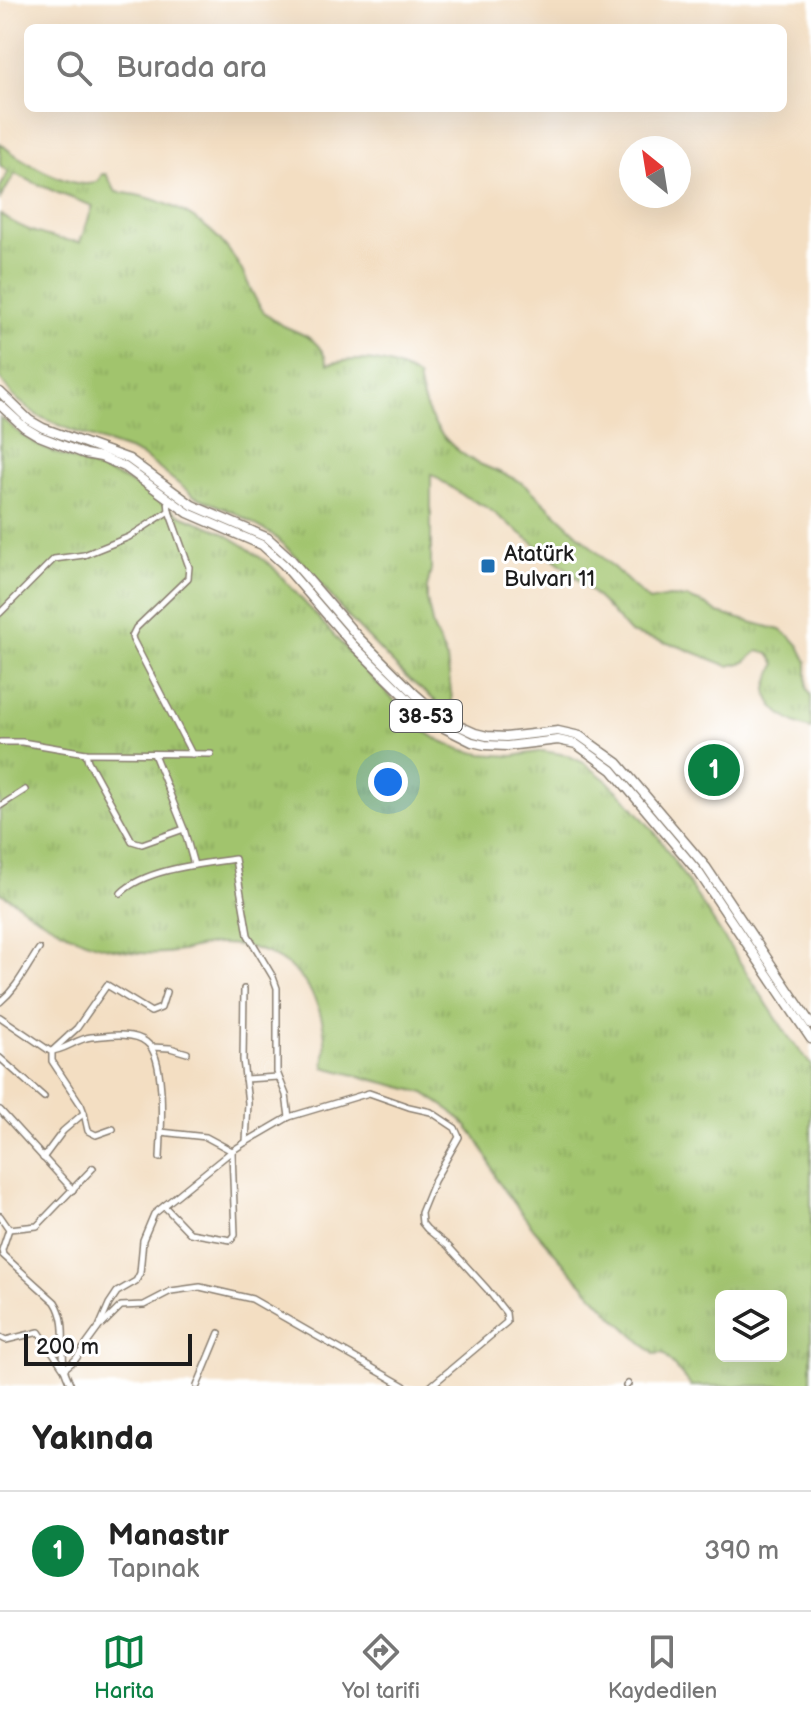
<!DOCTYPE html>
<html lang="tr">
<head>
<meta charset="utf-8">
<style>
  :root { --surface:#fff; --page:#f2f2f2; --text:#222; --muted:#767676; --line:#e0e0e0; --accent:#0b8043 }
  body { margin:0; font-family:"Balsamiq Sans",sans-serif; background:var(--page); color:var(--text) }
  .controls { position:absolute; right:24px; bottom:24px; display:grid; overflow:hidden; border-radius:12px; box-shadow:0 8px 32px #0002 }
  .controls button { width:72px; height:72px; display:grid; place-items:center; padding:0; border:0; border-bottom:2px solid var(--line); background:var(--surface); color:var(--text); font:40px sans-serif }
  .compass { position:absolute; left:619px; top:136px; width:72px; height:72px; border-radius:50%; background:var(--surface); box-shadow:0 8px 32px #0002; rotate:330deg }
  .scale { position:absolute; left:24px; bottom:20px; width:168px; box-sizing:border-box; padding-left:8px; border:4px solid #1c1c1c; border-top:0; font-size:22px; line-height:28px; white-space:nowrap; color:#1c1c1c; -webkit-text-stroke:6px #fff; paint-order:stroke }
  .you { position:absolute; left:388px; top:782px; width:28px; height:28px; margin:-20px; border:6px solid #fff; border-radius:50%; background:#1a73e8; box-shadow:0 0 0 12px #1a73e833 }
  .badge { display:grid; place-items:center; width:52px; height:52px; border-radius:50%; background:var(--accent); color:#fff; font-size:26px; font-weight:700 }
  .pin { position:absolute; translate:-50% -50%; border:4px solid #fff; box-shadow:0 2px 8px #0006 }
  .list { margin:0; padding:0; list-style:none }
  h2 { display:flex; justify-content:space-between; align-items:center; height:104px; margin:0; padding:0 32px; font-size:34px }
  h2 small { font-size:26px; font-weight:400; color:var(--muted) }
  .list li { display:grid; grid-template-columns:52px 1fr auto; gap:24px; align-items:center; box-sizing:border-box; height:120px; padding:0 32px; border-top:2px solid var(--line) }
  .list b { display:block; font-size:30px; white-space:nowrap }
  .list p { margin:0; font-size:26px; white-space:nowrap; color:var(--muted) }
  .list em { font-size:26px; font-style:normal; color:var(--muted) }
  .icon { flex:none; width:44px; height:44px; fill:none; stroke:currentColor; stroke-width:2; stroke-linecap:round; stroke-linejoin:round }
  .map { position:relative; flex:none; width:811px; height:1386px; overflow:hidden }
  .search { position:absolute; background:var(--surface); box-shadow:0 8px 32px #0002; left:24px; right:24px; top:24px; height:88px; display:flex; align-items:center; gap:20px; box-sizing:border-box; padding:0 28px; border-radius:12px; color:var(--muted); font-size:30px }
  .sheet { height:224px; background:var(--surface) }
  nav { display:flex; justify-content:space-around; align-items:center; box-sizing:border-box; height:112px; border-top:2px solid var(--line); background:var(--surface); font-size:22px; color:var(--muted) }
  nav a { display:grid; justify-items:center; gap:4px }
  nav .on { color:var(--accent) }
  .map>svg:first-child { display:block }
  .grass { fill:url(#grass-tufts); stroke:#5e7044; stroke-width:2; fill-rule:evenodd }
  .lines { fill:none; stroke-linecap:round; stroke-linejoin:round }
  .minor-casing { stroke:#887d6f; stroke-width:8 }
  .primary-casing { stroke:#887d6f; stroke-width:11 }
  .minor { stroke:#fff; stroke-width:5 }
  .primary { stroke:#fff; stroke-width:8 }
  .poi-dot { fill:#1f6fb2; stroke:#fff; stroke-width:3 }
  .labels { text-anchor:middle; stroke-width:6; stroke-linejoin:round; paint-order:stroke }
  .shield { fill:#fff; stroke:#606060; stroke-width:2 }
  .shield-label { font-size:20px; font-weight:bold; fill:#1c1c1c }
  .poi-label { font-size:22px; fill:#1c1c1c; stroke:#fff; text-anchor:start }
</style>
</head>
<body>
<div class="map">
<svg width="811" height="1386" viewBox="0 0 811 1386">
  <defs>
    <pattern id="grass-tufts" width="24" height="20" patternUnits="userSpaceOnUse" patternTransform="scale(2)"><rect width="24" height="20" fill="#a1c46d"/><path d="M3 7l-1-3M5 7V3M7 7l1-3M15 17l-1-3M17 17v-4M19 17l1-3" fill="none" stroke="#8aa85e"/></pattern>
  </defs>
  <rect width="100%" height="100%" fill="#fff"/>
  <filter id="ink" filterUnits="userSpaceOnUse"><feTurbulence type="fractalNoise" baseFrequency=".0125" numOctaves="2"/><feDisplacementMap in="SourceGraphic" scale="16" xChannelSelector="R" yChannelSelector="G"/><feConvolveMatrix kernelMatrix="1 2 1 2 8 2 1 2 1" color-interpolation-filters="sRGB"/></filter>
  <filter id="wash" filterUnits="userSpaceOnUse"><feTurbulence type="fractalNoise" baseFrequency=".006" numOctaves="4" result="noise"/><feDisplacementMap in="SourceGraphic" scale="32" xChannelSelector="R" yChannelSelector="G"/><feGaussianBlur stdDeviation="1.8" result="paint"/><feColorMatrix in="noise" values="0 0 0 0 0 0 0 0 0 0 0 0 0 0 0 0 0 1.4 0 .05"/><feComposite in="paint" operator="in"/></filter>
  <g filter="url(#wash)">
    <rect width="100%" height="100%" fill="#f3dec2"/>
    <g class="grass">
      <path d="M 0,143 C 16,158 71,190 93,183 C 99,181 99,179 102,174 L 106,174 L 116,192 C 166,197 212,220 238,264 C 248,279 252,298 264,312 C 288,337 315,326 328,364 C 360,356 390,360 418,377 C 423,416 446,449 482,465 C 498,472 513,476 528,487 L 649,601 L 669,597 L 688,598 L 707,605 L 718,613 L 780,630 L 791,637 L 799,646 L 807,662 L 807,688 L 811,696 L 811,729 C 795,725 767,710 767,690 C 767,683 773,672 776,664 L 769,654 L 758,651 L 745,662 L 728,666 L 678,646 L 630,633 L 602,602 L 568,570 L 488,508 L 464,496 L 431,474 L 431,570 L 427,588 L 427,600 L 433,628 L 447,660 L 454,716 L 406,677 L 349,618 L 303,563 L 273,535 L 235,513 L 194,496 L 144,457 L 131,451 L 78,433 L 38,416 L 13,396 L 0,379 L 0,214 C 24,231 51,239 80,242 L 93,206 L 58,193 L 15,174 L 0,199 L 0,188 L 8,172 L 0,165 Z"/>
      <path d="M 0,417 L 23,436 L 43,448 L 123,479 L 146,491 L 178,514 L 218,530 L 243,545 L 272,566 L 373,679 L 423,730 L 437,739 L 460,749 L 481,754 L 513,756 L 543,751 L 567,755 L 584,763 L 606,780 L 627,800 L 657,835 L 788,1036 L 811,1065 L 811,1386 L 691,1386 L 663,1353 L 654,1354 L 613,1316 L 575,1276 L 534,1229 L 496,1179 L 489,1160 L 479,1142 L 466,1125 L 451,1111 L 424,1093 L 324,1067 C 333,999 293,945 223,944 C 208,943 195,948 181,951 C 159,955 136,954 114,949 C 87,944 60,931 36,916 C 23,909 14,899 0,893 ZM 721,1296 L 781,1296 L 781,1356 L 721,1356 Z"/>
    </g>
  </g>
  <g filter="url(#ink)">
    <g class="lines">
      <defs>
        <g id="minor">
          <polyline points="168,500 169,511 189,567 188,578 136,628 132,636 133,640 192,754"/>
          <polyline points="0,613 54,559 84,555 129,537 169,511"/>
          <polyline points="0,742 22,742 86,753 211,754"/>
          <polyline points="86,753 88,761 132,841 142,844 184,829"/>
          <polyline points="154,754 184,829 194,865"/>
          <polyline points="0,806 25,790"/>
          <path d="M 121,893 C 145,869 201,864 235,859 L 248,935 L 273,977 L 277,988 L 277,1072 L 286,1095 L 289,1117 L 369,1093 L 409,1107 L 431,1112 L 455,1128 L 459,1137 L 434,1181 L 421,1213 L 422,1223 L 427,1229 L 448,1246 L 487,1289 L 506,1313 L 507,1322 L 431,1386"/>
          <path d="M 0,1002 C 18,987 26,968 39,949"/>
          <path d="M 0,1017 L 50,1051 C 64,1051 76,1039 91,1037 C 107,1036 133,1031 146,1042 C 167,1057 161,1134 160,1158"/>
          <polyline points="151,1047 170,1048 187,1053"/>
          <polyline points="0,1058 44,1097"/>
          <polyline points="245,1079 278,1077"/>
          <polyline points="0,1110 73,1190"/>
          <polyline points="113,1129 96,1135 88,1131 84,1113 81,1105 52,1061 52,1051 77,1028 107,985 151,1012 161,1008 166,992"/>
          <polyline points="161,1132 206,1137 232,1151 235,1235 231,1240 190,1233 164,1206"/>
          <polyline points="246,1142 289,1117"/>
          <polyline points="43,1158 63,1131 84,1113"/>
          <path d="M 0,1216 L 9,1229 L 2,1250 L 3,1255 L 55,1302 C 68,1322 61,1345 64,1367 C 65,1374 69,1380 71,1386"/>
          <polyline points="9,1229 37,1226 93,1168"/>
          <polyline points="103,1324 121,1306 144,1305 171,1291 200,1287 252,1299 404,1386"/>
          <polyline points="0,1337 6,1340 39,1332 64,1369 75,1360 99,1327 109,1304 117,1292 136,1281 140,1273 143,1240 154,1214 232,1151 246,1142 248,1103 243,1060 244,989"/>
          <polyline points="197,1386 219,1333"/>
          <polyline points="626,1386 628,1384"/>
        </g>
        <g id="primary">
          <polyline points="0,392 29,420 43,428 129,459 192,505 268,538 290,558 359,638 415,694 444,719 475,733 487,736 506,737 558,731 580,736 618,763 706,867 811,1024"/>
          <polyline points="0,405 24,427 39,436 85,454 101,457 125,467 188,513 262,545 283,564 352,644 409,700 440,726 472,742 485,745 507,746 558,740 576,744 612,770 699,873 811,1039"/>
        </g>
      </defs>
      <use href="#minor" class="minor-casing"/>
      <use href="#primary" class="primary-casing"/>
      <use href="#minor" class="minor"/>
      <use href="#primary" class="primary"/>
    </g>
  </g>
  <rect class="poi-dot" x="480" y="558" width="16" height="16" rx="4"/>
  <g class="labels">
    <rect class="shield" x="390" y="700" width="72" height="32" rx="6"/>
    <g class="shield-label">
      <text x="426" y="723">38-53</text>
    </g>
    <g class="poi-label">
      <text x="504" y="561">Atatürk<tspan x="504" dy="25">Bulvarı 11</tspan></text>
    </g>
  </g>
</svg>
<div class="controls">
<button><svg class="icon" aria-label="layers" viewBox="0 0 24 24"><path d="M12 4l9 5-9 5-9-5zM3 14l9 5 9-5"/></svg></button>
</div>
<svg class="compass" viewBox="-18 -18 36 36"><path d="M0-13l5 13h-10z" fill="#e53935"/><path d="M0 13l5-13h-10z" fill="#767676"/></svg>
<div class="scale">200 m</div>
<div class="you"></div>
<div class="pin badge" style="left:714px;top:770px">1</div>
<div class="search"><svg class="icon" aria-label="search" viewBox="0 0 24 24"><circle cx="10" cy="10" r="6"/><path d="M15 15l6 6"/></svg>Burada ara</div>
</div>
<section class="sheet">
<h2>Yakında<small></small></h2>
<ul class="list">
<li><span class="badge">1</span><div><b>Manastır</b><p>Tapınak</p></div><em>390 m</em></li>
</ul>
</section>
<nav>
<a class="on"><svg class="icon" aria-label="map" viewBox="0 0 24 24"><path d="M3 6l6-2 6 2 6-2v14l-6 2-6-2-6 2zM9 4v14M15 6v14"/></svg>Harita</a>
<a><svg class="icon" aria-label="directions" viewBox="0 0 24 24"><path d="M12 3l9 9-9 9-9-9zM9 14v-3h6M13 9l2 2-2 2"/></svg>Yol tarifi</a>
<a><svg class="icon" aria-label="saved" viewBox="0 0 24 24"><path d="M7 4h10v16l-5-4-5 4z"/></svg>Kaydedilen</a>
</nav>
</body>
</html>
